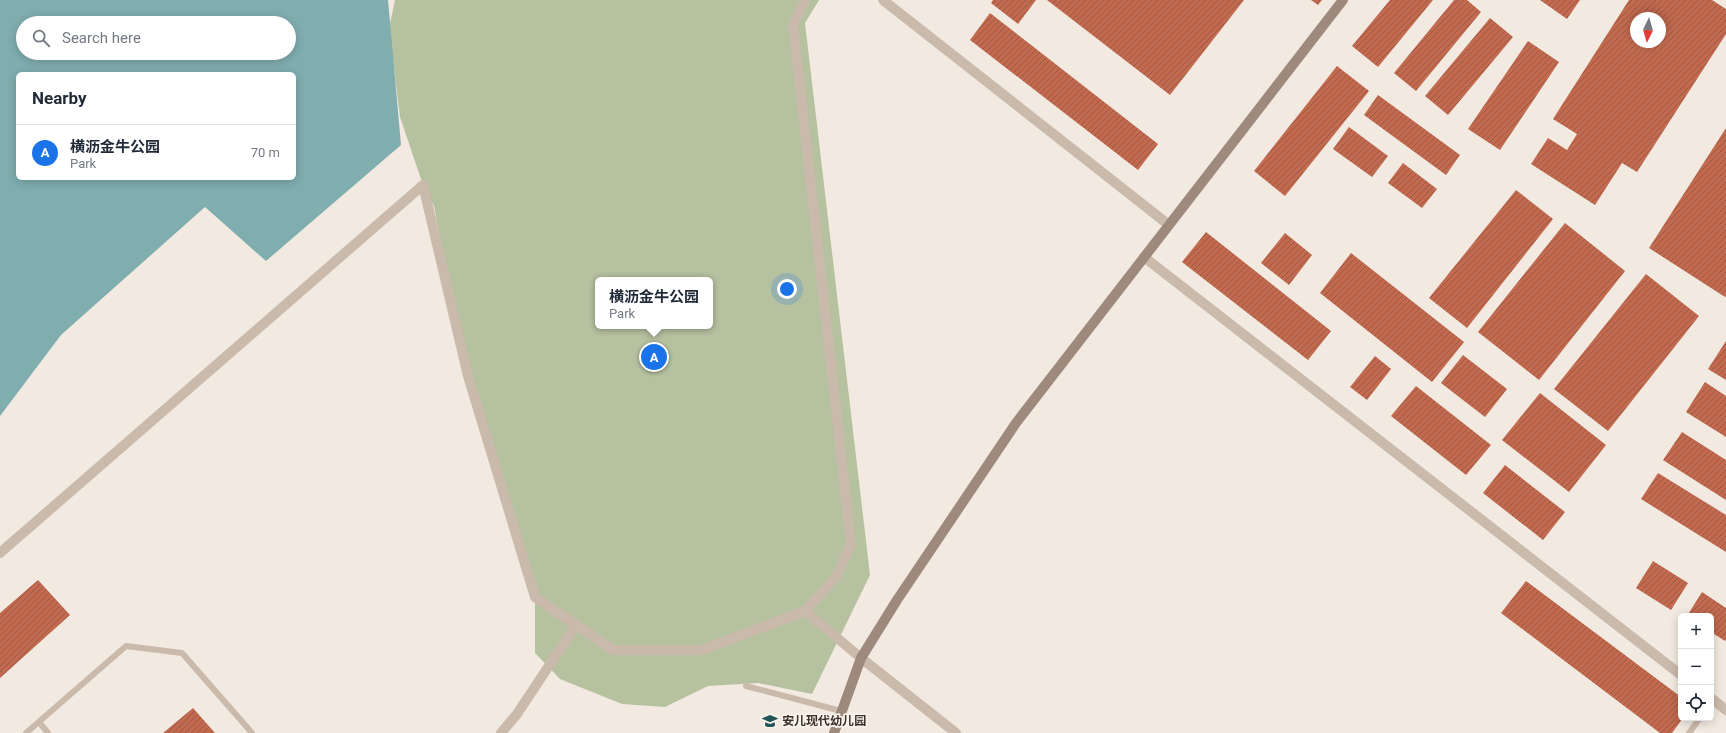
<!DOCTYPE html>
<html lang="en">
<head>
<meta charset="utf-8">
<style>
  :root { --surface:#fff; --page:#f2f2f3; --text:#1f2937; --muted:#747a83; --line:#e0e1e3; --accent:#1a73e8 }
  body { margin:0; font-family:Roboto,"Noto Sans SC",sans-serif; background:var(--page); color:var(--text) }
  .controls { position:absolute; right:12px; bottom:12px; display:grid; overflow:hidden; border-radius:6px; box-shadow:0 2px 10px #0003 }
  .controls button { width:36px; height:36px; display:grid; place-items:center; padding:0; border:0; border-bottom:1px solid var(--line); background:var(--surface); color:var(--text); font:20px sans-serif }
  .compass { position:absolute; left:1630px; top:12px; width:36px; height:36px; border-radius:50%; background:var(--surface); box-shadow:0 2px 10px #0003; rotate:185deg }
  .you { position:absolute; left:787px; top:289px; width:14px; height:14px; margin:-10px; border:3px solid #fff; border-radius:50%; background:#1a73e8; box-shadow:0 0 0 6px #1a73e833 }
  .badge { display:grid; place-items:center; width:26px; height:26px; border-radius:50%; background:var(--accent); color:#fff; font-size:13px; font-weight:700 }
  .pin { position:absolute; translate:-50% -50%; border:2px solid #fff; box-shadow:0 1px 4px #0006 }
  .popup { position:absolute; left:595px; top:277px; width:118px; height:52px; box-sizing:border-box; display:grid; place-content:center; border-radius:6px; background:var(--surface); filter:drop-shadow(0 1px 3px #0005); font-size:13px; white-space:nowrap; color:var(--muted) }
  .popup b { font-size:15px; color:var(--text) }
  .popup::after { content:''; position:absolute; left:50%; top:100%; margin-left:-8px; border:8px solid transparent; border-top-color:var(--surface) }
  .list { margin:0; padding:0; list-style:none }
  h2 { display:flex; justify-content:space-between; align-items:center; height:52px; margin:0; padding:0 16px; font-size:17px }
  h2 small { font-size:13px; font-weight:400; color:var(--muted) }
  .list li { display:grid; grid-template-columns:26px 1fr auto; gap:12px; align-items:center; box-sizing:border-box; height:56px; padding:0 16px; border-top:1px solid var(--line) }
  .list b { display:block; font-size:15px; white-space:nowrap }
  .list p { margin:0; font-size:13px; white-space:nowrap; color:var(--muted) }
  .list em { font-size:13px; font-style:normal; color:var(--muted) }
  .icon { flex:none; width:22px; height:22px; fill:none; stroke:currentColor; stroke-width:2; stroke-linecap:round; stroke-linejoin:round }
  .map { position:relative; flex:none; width:1726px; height:733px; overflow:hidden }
  .search { position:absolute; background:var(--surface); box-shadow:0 2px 10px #0003; left:16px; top:16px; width:280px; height:44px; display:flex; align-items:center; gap:10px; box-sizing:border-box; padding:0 14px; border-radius:22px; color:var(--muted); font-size:15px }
  .panel { position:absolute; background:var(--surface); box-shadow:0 2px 10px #0003; left:16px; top:72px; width:280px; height:108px; border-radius:6px }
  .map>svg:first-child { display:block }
  .green { fill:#b6c1a0; fill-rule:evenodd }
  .water { fill:#80adae; fill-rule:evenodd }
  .building { fill:url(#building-hatch); fill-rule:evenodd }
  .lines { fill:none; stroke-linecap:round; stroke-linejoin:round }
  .lane { stroke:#cabaac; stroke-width:6 }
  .street { stroke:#cabaac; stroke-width:10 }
  .secondary { stroke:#9e897d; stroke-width:10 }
  .labels { text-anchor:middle; stroke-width:3.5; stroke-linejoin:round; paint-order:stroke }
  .poi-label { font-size:12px; font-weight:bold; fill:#392f2b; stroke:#faf4ec; text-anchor:start }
</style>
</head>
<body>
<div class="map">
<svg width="1726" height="733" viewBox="0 0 1726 733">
  <defs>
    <pattern id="building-hatch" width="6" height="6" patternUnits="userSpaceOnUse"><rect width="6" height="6" fill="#c16a4f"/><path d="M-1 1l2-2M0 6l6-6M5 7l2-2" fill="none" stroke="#9e5842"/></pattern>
  </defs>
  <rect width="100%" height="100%" fill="#f2e9e0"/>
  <path class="green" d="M 395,0 L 819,0 L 805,23 L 870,575 L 812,694 L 758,683 L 708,686 L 665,707 L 622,704 L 560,679 L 535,653 L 535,596 L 459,339 L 434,206 L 423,185 L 400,117 L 389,28 ZM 598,280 L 710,280 L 710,326 L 598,326 Z"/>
  <path class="water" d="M 0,0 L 388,0 L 401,145 L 266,261 L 205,207 L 61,335 L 0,416 ZM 23,23 L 289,23 L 289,53 L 23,53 ZM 18,74 L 294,74 L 294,178 L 18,178 Z"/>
  <g class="building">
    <polygon points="993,0 1036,0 1018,24 991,3"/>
    <polygon points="1047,0 1244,0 1170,95"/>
    <polygon points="1311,0 1322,0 1318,5"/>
    <polygon points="1390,0 1433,0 1378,67 1352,46"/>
    <polygon points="1454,0 1467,0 1481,12 1416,91 1394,73"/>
    <polygon points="1540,0 1580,0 1567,19"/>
    <path d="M 1629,0 L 1712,0 L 1726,9 L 1726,34 L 1637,172 L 1622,163 L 1595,205 L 1531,164 L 1548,138 L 1567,150 L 1577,134 L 1553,119 ZM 1636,18 L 1660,18 L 1660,42 L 1636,42 Z"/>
    <polygon points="990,13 1158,144 1138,170 970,40"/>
    <polygon points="1490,18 1513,37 1448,115 1425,96"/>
    <polygon points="1528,41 1559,62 1500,150 1468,129"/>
    <polygon points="1337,66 1369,91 1285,196 1254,171"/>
    <polygon points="1378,95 1460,155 1446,175 1364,115"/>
    <polygon points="1349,127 1388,156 1372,177 1333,149"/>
    <polygon points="1726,128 1726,296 1725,297 1649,248"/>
    <polygon points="1403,163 1437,189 1422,208 1388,183"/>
    <polygon points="1516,190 1553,219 1467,328 1429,298"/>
    <polygon points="1565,223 1625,271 1539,380 1478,332"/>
    <polygon points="1206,232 1331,331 1308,360 1182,262"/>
    <polygon points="1285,233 1312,255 1289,285 1261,263"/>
    <polygon points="1351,253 1464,342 1432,382 1320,293"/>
    <polygon points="1646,274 1699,316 1608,431 1554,389"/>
    <polygon points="1726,341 1726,380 1708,369"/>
    <polygon points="1463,355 1507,389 1485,417 1441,383"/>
    <polygon points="1375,356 1391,369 1367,400 1350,387"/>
    <polygon points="1705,382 1726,396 1726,437 1686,412"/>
    <polygon points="1416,386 1491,445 1466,475 1391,416"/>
    <polygon points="1540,393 1606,445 1569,492 1502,440"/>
    <polygon points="1682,432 1726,460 1726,500 1663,460"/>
    <polygon points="1505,465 1565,512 1543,540 1483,493"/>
    <polygon points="1658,473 1726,515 1726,552 1641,499"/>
    <polygon points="1653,561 1688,583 1671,610 1636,588"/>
    <polygon points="38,580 70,615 0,678 0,613"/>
    <polygon points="1526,581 1681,697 1681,718 1683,718 1672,733 1660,733 1501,613"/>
    <polygon points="1702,592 1726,608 1726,639 1725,641 1711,632 1711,616 1687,616"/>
    <polygon points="193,708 215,733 163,733"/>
  </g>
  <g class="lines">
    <g class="lane">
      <polyline points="746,686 841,711"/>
      <polyline points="39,722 48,733"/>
      <polyline points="26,733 126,646 182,653 252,733"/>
      <polyline points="1689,733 1700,718"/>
    </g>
    <g class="street">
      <polyline points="883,0 1169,225"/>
      <polyline points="1144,257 1681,675"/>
      <polyline points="0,553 423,185 468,376 535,597 613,650 702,650 805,611 836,577 851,544 793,24 805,0"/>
      <polyline points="805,611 861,658 956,733"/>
      <polyline points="1711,698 1726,710"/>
      <polyline points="501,733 517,714 576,625"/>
    </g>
    <polyline class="secondary" points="834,733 861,658 897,600 1016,423 1343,0"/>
  </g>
  <defs>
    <symbol id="school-bare" viewBox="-9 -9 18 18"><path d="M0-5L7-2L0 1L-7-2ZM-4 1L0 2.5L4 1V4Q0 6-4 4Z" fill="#225559" stroke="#faf4ec" stroke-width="2.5" paint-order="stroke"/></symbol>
  </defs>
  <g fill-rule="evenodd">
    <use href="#school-bare" x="759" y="710" width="22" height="22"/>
  </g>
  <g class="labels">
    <g class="poi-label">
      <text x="782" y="725">安儿现代幼儿园</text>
    </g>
  </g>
</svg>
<div class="controls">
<button>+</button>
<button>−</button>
<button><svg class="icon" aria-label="locate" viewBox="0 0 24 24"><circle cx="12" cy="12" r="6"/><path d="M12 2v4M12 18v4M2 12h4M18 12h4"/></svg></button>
</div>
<svg class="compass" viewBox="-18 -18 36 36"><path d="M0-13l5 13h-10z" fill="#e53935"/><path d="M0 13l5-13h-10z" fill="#747a83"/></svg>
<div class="you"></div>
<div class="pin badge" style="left:654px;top:357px">A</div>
<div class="popup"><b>横沥金牛公园</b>Park</div>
<div class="search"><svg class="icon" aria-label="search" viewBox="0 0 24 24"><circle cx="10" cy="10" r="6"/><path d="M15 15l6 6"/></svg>Search here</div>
<section class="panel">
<h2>Nearby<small></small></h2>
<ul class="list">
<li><span class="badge">A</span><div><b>横沥金牛公园</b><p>Park</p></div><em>70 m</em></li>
</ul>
</section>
</div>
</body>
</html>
